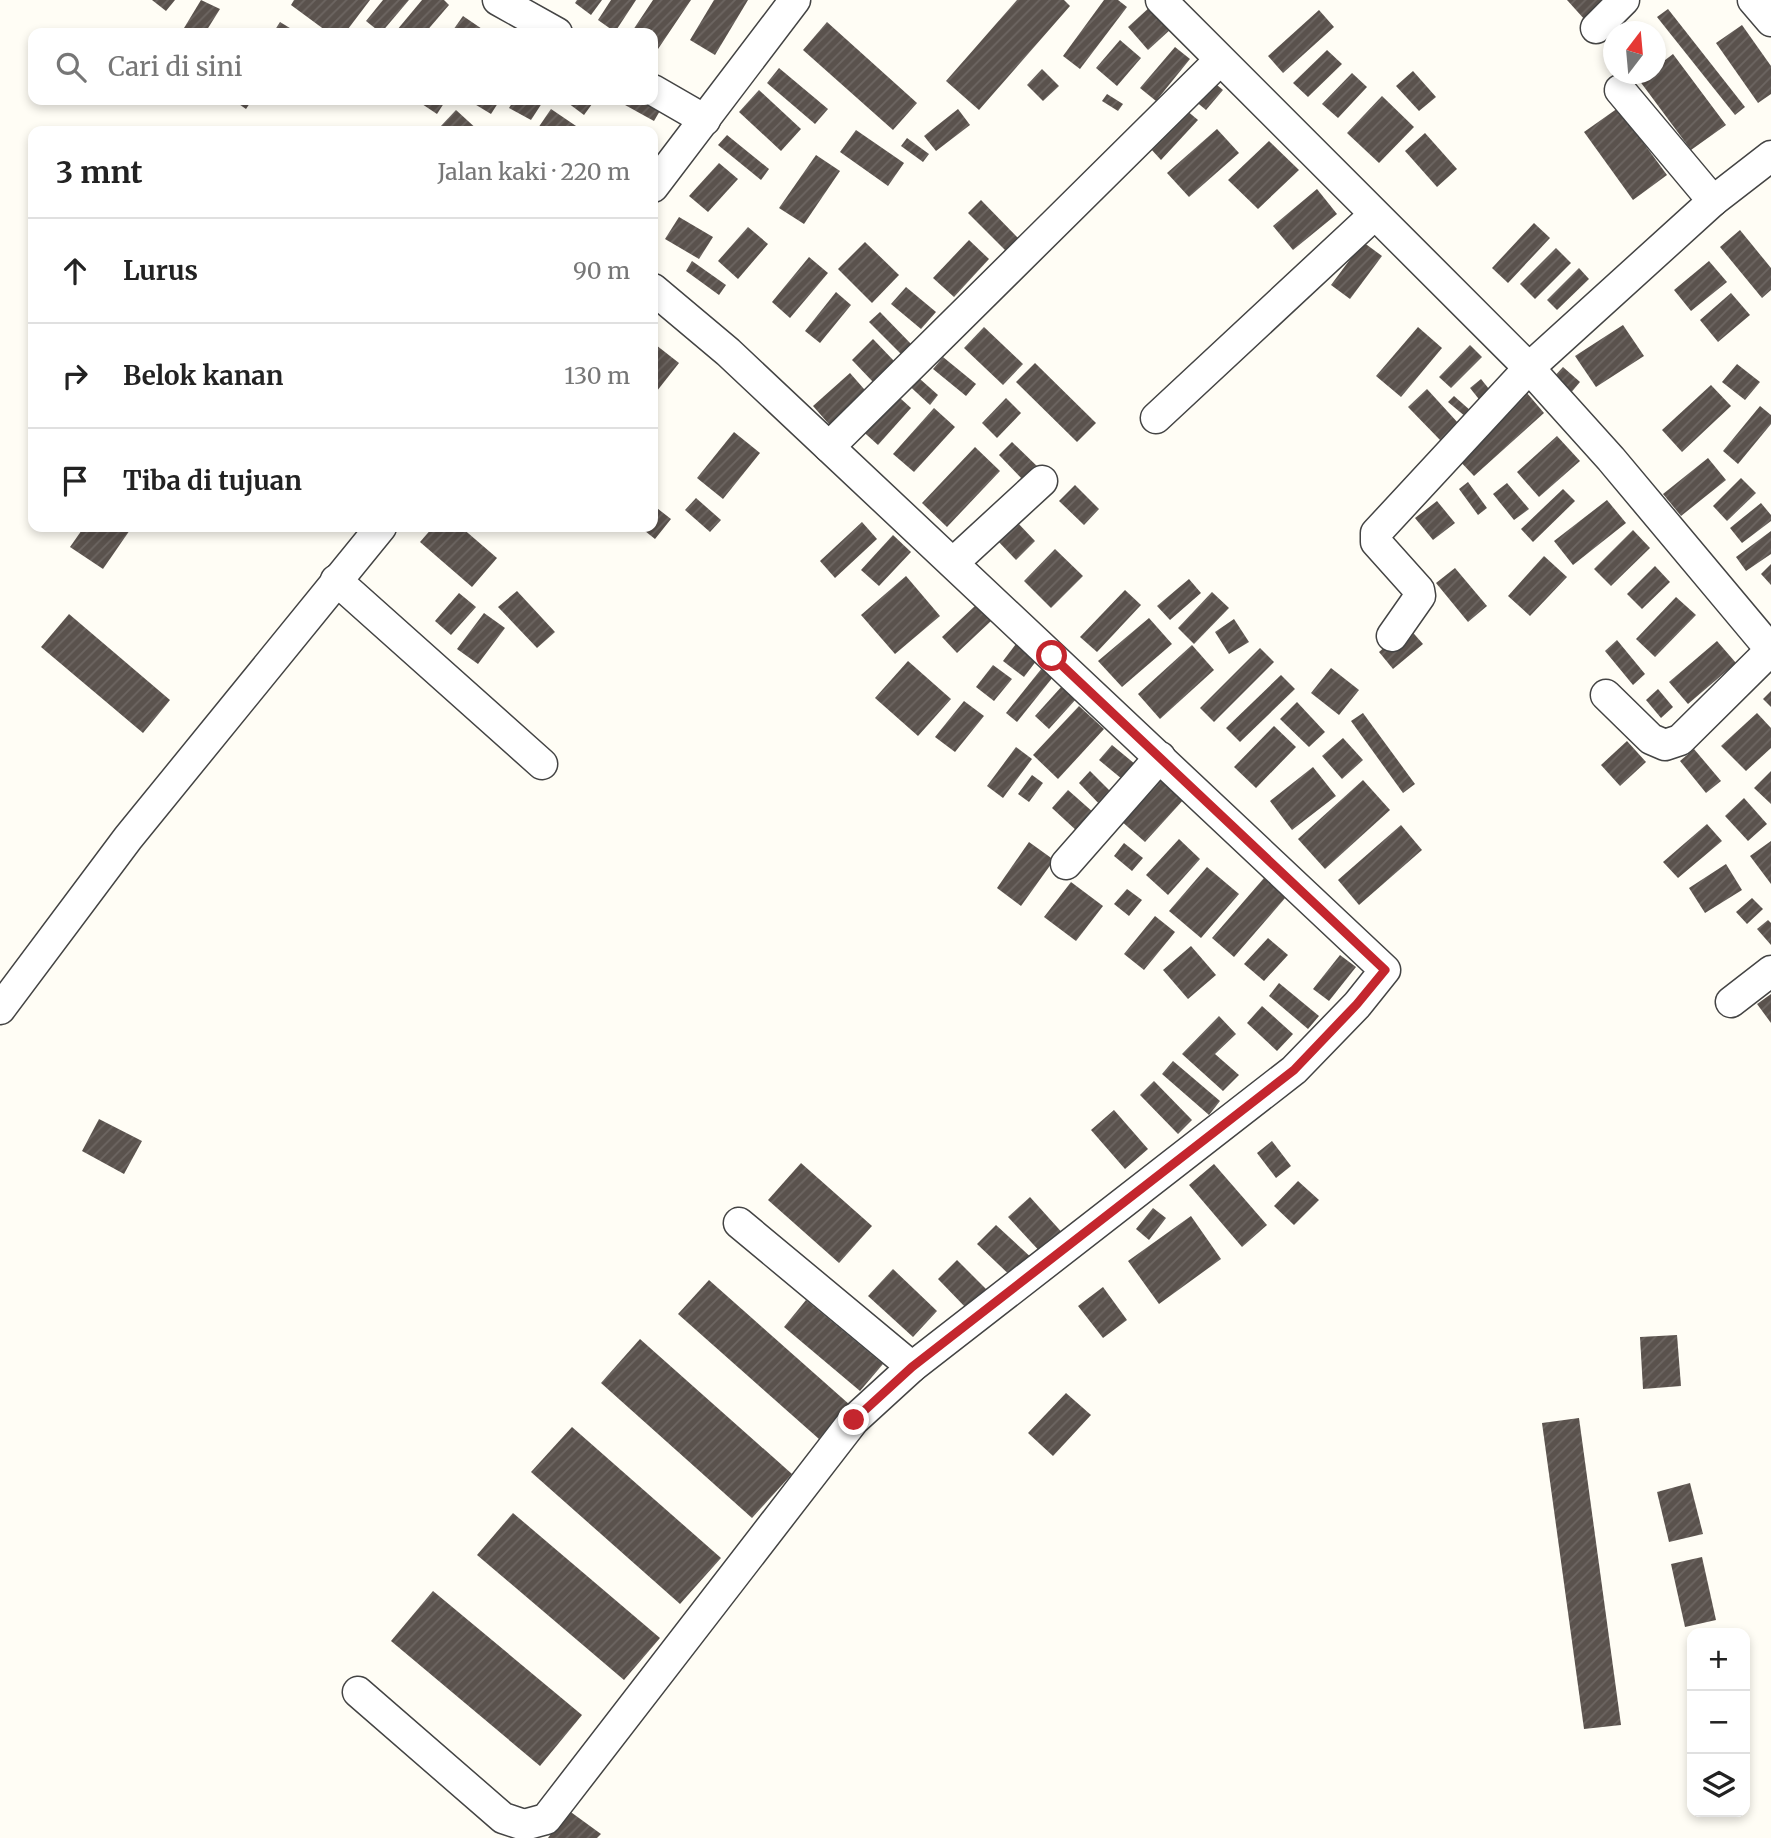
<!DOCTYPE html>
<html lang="id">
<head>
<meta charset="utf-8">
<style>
  :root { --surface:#fff; --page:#f2f2f2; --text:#222; --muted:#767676; --line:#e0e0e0 }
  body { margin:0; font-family:Merriweather,serif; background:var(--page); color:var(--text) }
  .controls { position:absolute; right:21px; bottom:21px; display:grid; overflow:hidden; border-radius:14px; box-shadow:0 4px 10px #0003 }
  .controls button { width:63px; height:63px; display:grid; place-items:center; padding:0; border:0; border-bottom:2px solid var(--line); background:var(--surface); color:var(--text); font:35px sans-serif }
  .compass { position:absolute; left:1603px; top:21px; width:63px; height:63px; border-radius:50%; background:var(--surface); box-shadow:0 4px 10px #0003; rotate:16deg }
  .stop { position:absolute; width:21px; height:21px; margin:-16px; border:5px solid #c4262e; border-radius:50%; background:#fff }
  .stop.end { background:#c4262e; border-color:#fff; box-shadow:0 2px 7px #0008 }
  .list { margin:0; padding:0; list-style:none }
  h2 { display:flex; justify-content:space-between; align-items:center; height:91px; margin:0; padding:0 28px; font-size:30px }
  h2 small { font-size:23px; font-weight:400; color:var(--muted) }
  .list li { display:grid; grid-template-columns:46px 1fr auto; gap:21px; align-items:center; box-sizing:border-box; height:105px; padding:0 28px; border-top:2px solid var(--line) }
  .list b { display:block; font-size:26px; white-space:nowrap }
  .list em { font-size:23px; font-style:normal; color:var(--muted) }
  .icon { flex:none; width:38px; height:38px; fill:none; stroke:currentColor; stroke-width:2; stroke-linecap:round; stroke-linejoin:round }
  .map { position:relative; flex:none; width:1771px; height:1838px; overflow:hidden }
  .search { position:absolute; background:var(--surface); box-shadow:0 4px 10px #0003; left:28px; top:28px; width:630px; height:77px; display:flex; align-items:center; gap:18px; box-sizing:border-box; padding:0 24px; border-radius:14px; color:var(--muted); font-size:26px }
  .panel { position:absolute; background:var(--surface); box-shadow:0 4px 10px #0003; left:28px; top:126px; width:630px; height:406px; border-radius:14px }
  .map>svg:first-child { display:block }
  .building { fill:url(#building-hatch) }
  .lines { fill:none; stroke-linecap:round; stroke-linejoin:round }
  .street-casing { stroke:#444; stroke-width:33 }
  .street { stroke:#fff; stroke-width:30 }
  .route { stroke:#c4262e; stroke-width:9 }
</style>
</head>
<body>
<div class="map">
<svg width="1771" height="1838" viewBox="0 0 1771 1838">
  <defs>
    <pattern id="building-hatch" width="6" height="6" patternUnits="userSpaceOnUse" patternTransform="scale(1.75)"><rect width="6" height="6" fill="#5a524d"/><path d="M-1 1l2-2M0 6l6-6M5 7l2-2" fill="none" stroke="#6d6662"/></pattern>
  </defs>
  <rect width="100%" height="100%" fill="#fffdf5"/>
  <g class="building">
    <polygon points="152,0 175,0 166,11"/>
    <polygon points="201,0 220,9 205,33 181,33"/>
    <polygon points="294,0 370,0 345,33 329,33 291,5"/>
    <polygon points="383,0 409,0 381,33 366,21"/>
    <polygon points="422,0 444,0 449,5 425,33 401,33 397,30"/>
    <polygon points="577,0 602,0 591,15 575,3"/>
    <polygon points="611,0 636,0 615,32 598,20"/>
    <polygon points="653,0 691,0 656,52 653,50 653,33 631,33"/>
    <polygon points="714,0 748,0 715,55 690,40"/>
    <polygon points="1017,0 1064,0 1070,6 979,110 946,81"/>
    <polygon points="1104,0 1118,0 1127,7 1080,69 1063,56"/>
    <polygon points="1567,0 1609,0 1585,20"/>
    <polygon points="1151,6 1171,29 1148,50 1128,27"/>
    <polygon points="1668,9 1745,107 1735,115 1657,17"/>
    <polygon points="1319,10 1334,27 1283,73 1268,56"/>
    <polygon points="463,16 488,33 451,33"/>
    <polygon points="280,22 298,33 273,33"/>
    <polygon points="827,22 917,103 893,130 803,50"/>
    <polygon points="1742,25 1771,66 1771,94 1758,103 1716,43"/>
    <polygon points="1120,40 1141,58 1117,86 1096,68"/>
    <polygon points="1175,47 1190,59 1156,101 1140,88"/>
    <polygon points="1327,50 1342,64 1308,97 1293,83"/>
    <polygon points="1673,54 1726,125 1691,150 1639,80 1647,74 1656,74 1656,67"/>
    <polygon points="779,68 828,109 815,124 767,83"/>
    <polygon points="1042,69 1059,86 1043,101 1027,85"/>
    <polygon points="1413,71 1436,97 1419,111 1396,86"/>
    <polygon points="1352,73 1367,87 1338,118 1322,104"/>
    <polygon points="1205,75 1223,90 1206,110 1188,95"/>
    <polygon points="759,90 801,129 781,151 739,112"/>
    <polygon points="1107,94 1123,104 1118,111 1102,101"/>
    <polygon points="1382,96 1414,127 1379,163 1347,133"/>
    <polygon points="233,100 252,100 246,109"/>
    <polygon points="416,100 446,100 437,114"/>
    <polygon points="468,100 500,100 491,114"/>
    <polygon points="514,100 544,100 531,120 509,108"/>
    <polygon points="564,100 595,100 584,115"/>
    <polygon points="616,100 645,100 661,109 654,121"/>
    <polygon points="1618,108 1667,175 1633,200 1584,132"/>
    <polygon points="551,109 579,128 577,131 543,131 538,128"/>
    <polygon points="958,109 970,125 936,151 924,136"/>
    <polygon points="456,110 479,131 445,131 440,127"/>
    <polygon points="1186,110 1198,120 1161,160 1150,148"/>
    <polygon points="1217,129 1239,153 1189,197 1167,173"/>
    <polygon points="856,130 904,163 888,186 840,152"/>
    <polygon points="1425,133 1457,169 1437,187 1405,151"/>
    <polygon points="727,135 769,169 761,180 718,145"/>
    <polygon points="907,138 929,154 923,162 901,146"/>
    <polygon points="1269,141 1299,170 1258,209 1228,180"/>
    <polygon points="816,155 840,171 804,224 779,208"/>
    <polygon points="719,163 738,179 708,212 689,196"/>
    <polygon points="1317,189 1337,214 1293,250 1273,226"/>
    <polygon points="981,200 1022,242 1009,254 968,213"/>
    <polygon points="679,217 713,237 699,259 665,239"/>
    <polygon points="1534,223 1550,238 1508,283 1492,268"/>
    <polygon points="748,227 768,244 738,279 718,261"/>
    <polygon points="1740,230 1771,268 1771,290 1762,298 1720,247"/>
    <polygon points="969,240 989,259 954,297 933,278"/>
    <polygon points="865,242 899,275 872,303 838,269"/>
    <polygon points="1363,242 1382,256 1350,299 1331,285"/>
    <polygon points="1556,248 1571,263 1535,299 1520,284"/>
    <polygon points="809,257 828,273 790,318 772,302"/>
    <polygon points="692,261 726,285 719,295 686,271"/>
    <polygon points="1709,261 1727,282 1691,311 1674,290"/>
    <polygon points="1579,268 1589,279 1557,310 1547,300"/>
    <polygon points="906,287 936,312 921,329 891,304"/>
    <polygon points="836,292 851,305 820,343 805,331"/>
    <polygon points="1731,293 1750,315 1718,342 1700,320"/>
    <polygon points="880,312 913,346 903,356 869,322"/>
    <polygon points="1623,325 1644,356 1596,387 1575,356"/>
    <polygon points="984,327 1023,364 1003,385 964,348"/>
    <polygon points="1418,327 1442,348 1401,397 1376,376"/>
    <polygon points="873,339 895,362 874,383 852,360"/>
    <polygon points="656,345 679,363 653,396 653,350"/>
    <polygon points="1470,345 1482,357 1451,388 1439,377"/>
    <polygon points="943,357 976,384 966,396 933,369"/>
    <polygon points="1035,363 1096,423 1077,442 1016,382"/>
    <polygon points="1737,364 1760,382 1745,400 1722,382"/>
    <polygon points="1563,367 1580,382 1569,395 1552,379"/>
    <polygon points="911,371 938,395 930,405 903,380"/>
    <polygon points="850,373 871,397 834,430 813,406"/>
    <polygon points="1481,379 1497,399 1486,408 1470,388"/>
    <polygon points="1711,385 1731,406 1682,452 1662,430"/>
    <polygon points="890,389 911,408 878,445 857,426"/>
    <polygon points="1427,389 1459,424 1441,441 1408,407"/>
    <polygon points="1527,393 1544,413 1474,476 1456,457"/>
    <polygon points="1454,396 1471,411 1466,417 1448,402"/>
    <polygon points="1006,398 1021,413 997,438 982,423"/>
    <polygon points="1760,406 1771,415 1771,424 1738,464 1723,451"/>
    <polygon points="934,408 955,427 914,472 893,454"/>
    <polygon points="734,432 760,453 723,499 697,478"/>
    <polygon points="1557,436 1580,461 1539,497 1517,472"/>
    <polygon points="1012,442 1040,469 1026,483 999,455"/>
    <polygon points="975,447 1000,471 947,527 922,503"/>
    <polygon points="1708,458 1726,480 1681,516 1663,494"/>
    <polygon points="1741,478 1756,493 1727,521 1713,506"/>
    <polygon points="1468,482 1487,508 1478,515 1459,489"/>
    <polygon points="1507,483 1529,509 1514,520 1493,494"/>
    <polygon points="1075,485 1099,509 1084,525 1059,501"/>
    <polygon points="1563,489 1575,501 1533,542 1521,529"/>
    <polygon points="696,498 721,520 710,532 685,510"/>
    <polygon points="1607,500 1626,523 1573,565 1554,541"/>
    <polygon points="1437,501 1455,523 1433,540 1415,518"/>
    <polygon points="1761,503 1771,515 1771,521 1742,543 1730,528"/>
    <polygon points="653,505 671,519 655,539 640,527 653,527"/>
    <polygon points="1015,520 1035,541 1016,560 996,539"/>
    <polygon points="862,522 877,539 835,578 820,561"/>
    <polygon points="84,527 132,527 103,569 70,547"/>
    <polygon points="433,527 461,527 497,558 472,587 420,542"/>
    <polygon points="1633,530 1650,548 1611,586 1594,569"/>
    <polygon points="1771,531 1771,554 1746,571 1736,557"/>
    <polygon points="893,535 911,552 879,586 861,570"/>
    <polygon points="1055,549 1083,576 1051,608 1024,581"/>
    <polygon points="1544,556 1567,577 1530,616 1508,596"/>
    <polygon points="1771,564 1771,585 1761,574"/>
    <polygon points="1655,566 1670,582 1642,609 1627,594"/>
    <polygon points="1455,568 1487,606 1468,622 1436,583"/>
    <polygon points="906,576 940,616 895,654 861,615"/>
    <polygon points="1189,579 1201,593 1170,620 1157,606"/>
    <polygon points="1125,590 1141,605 1097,652 1080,637"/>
    <polygon points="517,591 555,632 537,648 498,607"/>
    <polygon points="1212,592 1229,608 1194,644 1178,628"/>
    <polygon points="459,593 476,607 451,635 435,621"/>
    <polygon points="1676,597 1696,615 1655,657 1636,639"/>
    <polygon points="976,605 991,621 957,653 942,637"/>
    <polygon points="484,613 505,628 478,664 457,649"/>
    <polygon points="69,614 170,700 143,733 41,647"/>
    <polygon points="1149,618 1172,644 1122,687 1098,661"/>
    <polygon points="1234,619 1249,642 1229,654 1215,632"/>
    <polygon points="1408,627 1423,644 1393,669 1379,652"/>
    <polygon points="1019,640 1040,656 1024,677 1003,661"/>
    <polygon points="1617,640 1645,674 1633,685 1605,651"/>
    <polygon points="1717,641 1736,663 1688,704 1669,682"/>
    <polygon points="1192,645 1214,670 1160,719 1138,694"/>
    <polygon points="1260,648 1274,662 1214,722 1200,708"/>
    <polygon points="908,661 951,699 918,736 875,698"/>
    <polygon points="1046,663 1057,672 1017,722 1006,713"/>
    <polygon points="993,665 1012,679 994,701 976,687"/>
    <polygon points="1331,668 1359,690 1339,715 1311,693"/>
    <polygon points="1281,675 1295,689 1240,742 1226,728"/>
    <polygon points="1063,685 1077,698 1049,729 1035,716"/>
    <polygon points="1658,689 1673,707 1661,718 1646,700"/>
    <polygon points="1771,691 1771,707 1763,699"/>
    <polygon points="964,701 984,716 955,752 935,737"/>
    <polygon points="1297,702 1325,732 1309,747 1280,719"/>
    <polygon points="1079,706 1104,729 1058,779 1033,755"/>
    <polygon points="1363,713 1415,784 1403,793 1351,721"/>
    <polygon points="1757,713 1771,728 1771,748 1746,771 1721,746"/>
    <polygon points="1274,726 1296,747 1256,788 1234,767"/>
    <polygon points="1343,738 1363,760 1342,779 1322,756"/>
    <polygon points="1627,741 1646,762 1620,786 1601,765"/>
    <polygon points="1112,745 1141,769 1128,784 1099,760"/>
    <polygon points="1016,747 1032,759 1003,798 987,786"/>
    <polygon points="1694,749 1721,781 1706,793 1680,761"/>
    <polygon points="1313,767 1336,796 1292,830 1270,801"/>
    <polygon points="1090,771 1117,798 1105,810 1079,783"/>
    <polygon points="1771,771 1771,804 1754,788"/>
    <polygon points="1032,775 1043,783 1029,802 1018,794"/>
    <polygon points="1160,775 1185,798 1145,842 1120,820"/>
    <polygon points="1363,780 1390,810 1325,869 1298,839"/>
    <polygon points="1068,790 1094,813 1078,832 1052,808"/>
    <polygon points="1744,798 1767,824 1748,841 1725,816"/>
    <polygon points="1707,824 1722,841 1678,878 1663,862"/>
    <polygon points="1401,825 1422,850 1359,905 1338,880"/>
    <polygon points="1179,839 1200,859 1168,895 1146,875"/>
    <polygon points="1771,841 1771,884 1750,856"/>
    <polygon points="1029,842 1054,860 1021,906 997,888"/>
    <polygon points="1124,843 1143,858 1132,871 1114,856"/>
    <polygon points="1726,864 1742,890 1705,913 1689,888"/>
    <polygon points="1207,867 1239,894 1201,938 1169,911"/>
    <polygon points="1264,878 1286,897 1234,957 1212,938"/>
    <polygon points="1071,882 1103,906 1076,941 1044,917"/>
    <polygon points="1127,889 1142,900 1129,916 1114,904"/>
    <polygon points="1752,898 1763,909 1747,924 1736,912"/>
    <polygon points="1155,916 1175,932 1144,970 1124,954"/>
    <polygon points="1768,920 1771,923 1771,945 1757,929"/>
    <polygon points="1268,938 1288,955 1264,981 1244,964"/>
    <polygon points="1191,946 1216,975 1188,999 1163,970"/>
    <polygon points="1340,955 1356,967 1329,1001 1313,989"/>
    <polygon points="1279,983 1319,1016 1308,1029 1269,996"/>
    <polygon points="1771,994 1771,1023 1757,1004"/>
    <polygon points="1262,1006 1293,1034 1277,1051 1247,1023"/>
    <polygon points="1219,1016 1236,1034 1215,1054 1239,1075 1223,1091 1182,1054"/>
    <polygon points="1173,1061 1220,1101 1209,1115 1162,1074"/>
    <polygon points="1154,1081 1192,1120 1178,1134 1140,1095"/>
    <polygon points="1114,1110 1148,1149 1125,1169 1091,1130"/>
    <polygon points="99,1119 142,1141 124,1174 82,1151"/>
    <polygon points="1272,1141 1291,1166 1276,1178 1257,1153"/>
    <polygon points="801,1163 872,1226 839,1263 768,1200"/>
    <polygon points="1214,1164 1267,1225 1242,1247 1189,1185"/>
    <polygon points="1298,1181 1319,1200 1294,1225 1274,1206"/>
    <polygon points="1030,1197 1066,1237 1044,1256 1008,1217"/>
    <polygon points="1153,1208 1166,1218 1149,1240 1136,1229"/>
    <polygon points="1191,1216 1221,1259 1159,1304 1128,1261"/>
    <polygon points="996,1225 1035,1261 1016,1281 977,1244"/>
    <polygon points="957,1260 988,1291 968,1310 938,1279"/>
    <polygon points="893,1269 937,1311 913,1337 868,1296"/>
    <polygon points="709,1280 850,1405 819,1439 678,1314"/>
    <polygon points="1103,1287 1127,1320 1103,1338 1078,1306"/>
    <polygon points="806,1300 883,1364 860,1391 784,1327"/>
    <polygon points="1677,1335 1681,1386 1643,1389 1640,1337"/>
    <polygon points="640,1339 792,1474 752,1518 601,1383"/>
    <polygon points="1066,1393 1091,1415 1053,1456 1028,1433"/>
    <polygon points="1579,1418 1621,1725 1584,1729 1542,1423"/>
    <polygon points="572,1427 721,1558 680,1604 531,1472"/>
    <polygon points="1690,1483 1703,1534 1669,1542 1657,1492"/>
    <polygon points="513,1513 660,1638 624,1680 477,1555"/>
    <polygon points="1702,1557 1716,1620 1685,1627 1671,1564"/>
    <polygon points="433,1591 582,1715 540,1766 391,1641"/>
    <polygon points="568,1810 601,1834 597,1838 548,1838"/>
  </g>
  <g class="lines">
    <defs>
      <g id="street">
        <polyline points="498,0 557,33"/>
        <polyline points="1161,0 1529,368 1713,201 1771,156"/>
        <polyline points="1753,0 1771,21"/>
        <polyline points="1596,28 1624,0"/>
        <polyline points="653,90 705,120"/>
        <polyline points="1620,90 1713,201"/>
        <polyline points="653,187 795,0"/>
        <polyline points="1156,418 1374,215"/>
        <polyline points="829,447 1220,60"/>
        <polyline points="953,563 1042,481"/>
        <polyline points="336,580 542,764"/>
        <polyline points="1392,636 1420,596 1419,590 1376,542 1376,533 1529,368 1611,459 1771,650"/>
        <polyline points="1606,695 1651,739 1665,745 1680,740 1771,650"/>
        <polyline points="1066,864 1160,757"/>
        <polyline points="1731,1002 1771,971"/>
        <polyline points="0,1009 128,838 381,527"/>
        <polyline points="739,1223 912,1367"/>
        <polyline points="358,1692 503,1818 524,1825 546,1819 854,1420 912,1367 1294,1070 1357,1005 1385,970 728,352 653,289"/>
      </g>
    </defs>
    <use href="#street" class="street-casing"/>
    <use href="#street" class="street"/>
  </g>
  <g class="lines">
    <polyline class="route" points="854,1420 912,1367 1294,1070 1357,1004 1385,970 1052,656"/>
  </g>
</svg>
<div class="controls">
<button>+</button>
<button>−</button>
<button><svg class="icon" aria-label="layers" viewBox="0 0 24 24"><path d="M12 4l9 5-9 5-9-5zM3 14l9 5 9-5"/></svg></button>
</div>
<svg class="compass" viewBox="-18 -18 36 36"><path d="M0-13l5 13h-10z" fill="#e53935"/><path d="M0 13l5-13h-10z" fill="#767676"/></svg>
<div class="stop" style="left:1052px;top:656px"></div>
<div class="stop end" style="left:854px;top:1420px"></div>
<div class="search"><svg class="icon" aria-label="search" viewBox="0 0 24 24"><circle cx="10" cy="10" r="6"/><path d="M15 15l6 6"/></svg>Cari di sini</div>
<section class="panel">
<h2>3 mnt<small>Jalan kaki · 220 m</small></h2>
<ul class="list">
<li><svg class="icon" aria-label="ahead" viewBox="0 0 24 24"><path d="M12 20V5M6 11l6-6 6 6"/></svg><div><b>Lurus</b></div><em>90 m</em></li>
<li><svg class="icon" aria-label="right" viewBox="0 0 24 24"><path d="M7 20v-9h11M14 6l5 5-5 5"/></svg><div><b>Belok kanan</b></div><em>130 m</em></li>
<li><svg class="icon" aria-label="arrive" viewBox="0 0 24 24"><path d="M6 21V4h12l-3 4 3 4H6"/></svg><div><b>Tiba di tujuan</b></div></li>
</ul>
</section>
</div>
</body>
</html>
